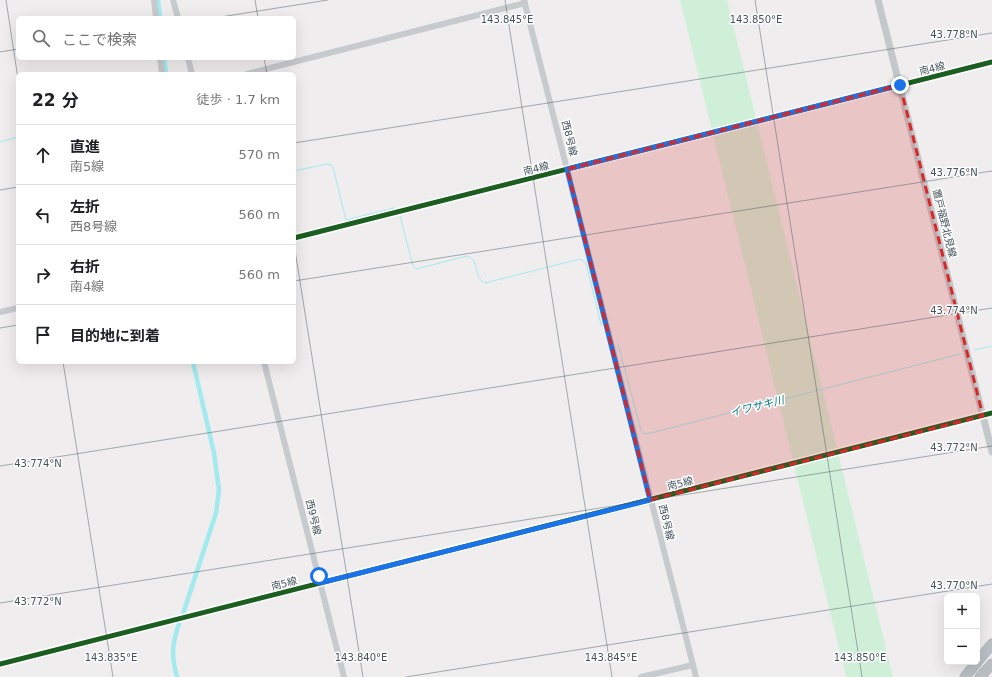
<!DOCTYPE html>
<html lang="ja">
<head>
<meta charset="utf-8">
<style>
  :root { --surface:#fff; --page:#f6f6f6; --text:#202124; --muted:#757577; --line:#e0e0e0 }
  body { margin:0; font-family:"DejaVu Sans","Noto Sans JP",sans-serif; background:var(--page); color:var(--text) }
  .controls { position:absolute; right:12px; bottom:12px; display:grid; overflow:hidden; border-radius:6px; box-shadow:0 4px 16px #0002 }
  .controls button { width:36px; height:36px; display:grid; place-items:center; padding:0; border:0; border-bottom:1px solid var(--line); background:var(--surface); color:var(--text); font:20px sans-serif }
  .stop { position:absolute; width:12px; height:12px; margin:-9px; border:3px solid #1a73e8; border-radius:50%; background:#fff }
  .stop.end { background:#1a73e8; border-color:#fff; box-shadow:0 1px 4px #0008 }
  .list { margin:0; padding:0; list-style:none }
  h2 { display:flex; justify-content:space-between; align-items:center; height:52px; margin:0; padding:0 16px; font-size:17px }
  h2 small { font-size:13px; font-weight:400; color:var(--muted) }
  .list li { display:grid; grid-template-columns:26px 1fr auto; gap:12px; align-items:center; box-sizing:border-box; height:60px; padding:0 16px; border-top:1px solid var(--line) }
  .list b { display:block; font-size:15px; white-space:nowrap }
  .list p { margin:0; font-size:13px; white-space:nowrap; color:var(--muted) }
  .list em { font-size:13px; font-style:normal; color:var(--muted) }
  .icon { flex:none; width:22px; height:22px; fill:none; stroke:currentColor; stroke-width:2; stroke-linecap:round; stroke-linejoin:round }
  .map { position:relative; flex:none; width:992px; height:677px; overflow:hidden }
  .search { position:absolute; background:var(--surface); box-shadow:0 4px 16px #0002; left:16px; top:16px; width:280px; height:44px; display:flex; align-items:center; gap:10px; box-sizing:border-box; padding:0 14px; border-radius:6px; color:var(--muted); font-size:15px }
  .panel { position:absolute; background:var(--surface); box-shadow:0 4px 16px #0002; left:16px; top:72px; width:280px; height:292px; border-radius:6px }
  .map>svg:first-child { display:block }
  .green { fill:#d0efd8 }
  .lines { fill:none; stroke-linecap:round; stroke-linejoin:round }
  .stream { stroke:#a3eaef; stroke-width:1 }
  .canal { stroke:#a3eaef; stroke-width:4.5 }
  .highway-casing { stroke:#b2b9be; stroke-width:11 }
  .minor { stroke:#c7cbcd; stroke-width:6 }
  .major { stroke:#c4c8cb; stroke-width:7 }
  .highway { stroke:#b9bfc3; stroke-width:9 }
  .cycleway-casing { stroke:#fff; stroke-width:8 }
  .cycleway { stroke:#1b5e20; stroke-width:5 }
  .route { stroke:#1a73e8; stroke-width:5 }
  .marked { fill:#d62828; fill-opacity:0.2; stroke:#d62828; stroke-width:3; stroke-dasharray:8 5; stroke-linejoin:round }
  .ticks { fill:none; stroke:#44535b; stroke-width:1; stroke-opacity:0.45 }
  .labels { text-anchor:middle; stroke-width:3; stroke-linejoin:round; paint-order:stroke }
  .street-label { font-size:10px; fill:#44535b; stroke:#fff }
  .water-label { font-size:11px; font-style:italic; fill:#087d86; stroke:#fff }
  .ticks-label { font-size:10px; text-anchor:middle; fill:#44535b; stroke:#fff; stroke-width:3; stroke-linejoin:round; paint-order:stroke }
</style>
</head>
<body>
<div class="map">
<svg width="992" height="677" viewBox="0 0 992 677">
  <rect width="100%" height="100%" fill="#efedee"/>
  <polygon class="green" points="680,0 727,0 893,677 846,677"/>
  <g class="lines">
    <g class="stream">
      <polyline points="0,142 18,137"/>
      <polyline points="294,171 327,164 331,165 333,167 346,220 394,208"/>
      <path d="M 400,216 L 413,266 L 416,269 L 467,256 C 480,258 473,279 485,283 L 580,259 L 586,263 L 601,325"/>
      <polyline points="618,344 641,430 643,433 647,434 960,354"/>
      <polyline points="975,350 992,346"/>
    </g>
    <g class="canal">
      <polyline points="158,0 160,18"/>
      <polyline points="164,58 166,74"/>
      <polyline points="183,614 216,513 219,490 214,453 193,362"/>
      <path d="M 177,677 C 171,656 172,644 179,624"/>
    </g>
    <defs>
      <g id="highway">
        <polyline points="977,662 992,644"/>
        <polyline points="965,677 977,662"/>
        <polyline points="980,677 992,664"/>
      </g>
    </defs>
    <use href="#highway" class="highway-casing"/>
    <g class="minor">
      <polyline points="154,0 156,18"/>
      <polyline points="173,0 178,18"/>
      <polyline points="524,0 696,677"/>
      <polyline points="160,58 162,74"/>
      <polyline points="188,58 192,74"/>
      <polyline points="247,74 525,3"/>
      <polyline points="294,238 992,62"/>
      <polyline points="0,312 18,308"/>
      <polyline points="264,362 344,677"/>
      <polyline points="0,664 992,413"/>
      <polyline points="641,677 693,665"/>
    </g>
    <polyline class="major" points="878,0 992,452"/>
    <use href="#highway" class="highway"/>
    <defs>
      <g id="cycleway">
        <polyline points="294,238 992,62"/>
        <polyline points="0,664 992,413"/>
      </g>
    </defs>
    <use href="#cycleway" class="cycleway-casing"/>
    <use href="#cycleway" class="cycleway"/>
  </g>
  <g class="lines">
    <polyline class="route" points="319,576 320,583 650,500 567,169 900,85"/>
  </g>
  <path class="marked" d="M 900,85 L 983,416 L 650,500 L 567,169 Z"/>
  <path class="ticks" d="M 6,0 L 18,79M 255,0 L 258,18M 505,0 L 612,677M 755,0 L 862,677M 214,18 L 328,0M 0,52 L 18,49M 264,58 L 267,74M 294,143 L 992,33M 0,190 L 18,187M 294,244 L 363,677M 294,281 L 992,171M 0,328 L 18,325M 63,362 L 113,677M 0,466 L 992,308M 0,603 L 992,446M 406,677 L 992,584"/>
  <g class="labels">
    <g class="street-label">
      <text transform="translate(932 68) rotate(-14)" y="4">南4線</text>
      <text transform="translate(570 138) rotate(76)" y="4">西8号線</text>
      <text transform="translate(536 168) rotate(-14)" y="4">南4線</text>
      <text transform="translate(945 223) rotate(76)" y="4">置戸福野北見線</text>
      <text transform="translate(680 483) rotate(-14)" y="4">南5線</text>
      <text transform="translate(314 517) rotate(76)" y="4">西9号線</text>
      <text transform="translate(667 522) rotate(76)" y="4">西8号線</text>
      <text transform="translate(284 583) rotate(-14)" y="4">南5線</text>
    </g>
    <g class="water-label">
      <text transform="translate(757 406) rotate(-14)" y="4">イワサキ川</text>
    </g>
  </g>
  <g class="ticks-label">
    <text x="507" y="23">143.845°E</text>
    <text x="756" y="23">143.850°E</text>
    <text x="954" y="38">43.778°N</text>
    <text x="954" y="176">43.776°N</text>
    <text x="954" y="314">43.774°N</text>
    <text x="954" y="451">43.772°N</text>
    <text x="38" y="467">43.774°N</text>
    <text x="954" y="589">43.770°N</text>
    <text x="38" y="605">43.772°N</text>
    <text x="111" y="661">143.835°E</text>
    <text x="361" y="661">143.840°E</text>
    <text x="611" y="661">143.845°E</text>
    <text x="860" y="661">143.850°E</text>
  </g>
</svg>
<div class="controls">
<button>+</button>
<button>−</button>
</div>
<div class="stop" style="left:319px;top:576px"></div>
<div class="stop end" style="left:900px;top:85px"></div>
<div class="search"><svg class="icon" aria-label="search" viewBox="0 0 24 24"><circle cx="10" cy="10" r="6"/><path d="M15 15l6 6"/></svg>ここで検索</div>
<section class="panel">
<h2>22 分<small>徒歩 · 1.7 km</small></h2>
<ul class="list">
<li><svg class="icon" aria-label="ahead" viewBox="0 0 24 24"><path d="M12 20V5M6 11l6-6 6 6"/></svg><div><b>直進</b><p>南5線</p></div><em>570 m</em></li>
<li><svg class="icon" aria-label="left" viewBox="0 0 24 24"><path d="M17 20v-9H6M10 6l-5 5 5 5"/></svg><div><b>左折</b><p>西8号線</p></div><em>560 m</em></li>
<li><svg class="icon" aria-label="right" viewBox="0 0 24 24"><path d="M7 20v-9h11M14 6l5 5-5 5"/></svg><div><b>右折</b><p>南4線</p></div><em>560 m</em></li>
<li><svg class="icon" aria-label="arrive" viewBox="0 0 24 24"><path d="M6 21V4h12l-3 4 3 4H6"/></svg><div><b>目的地に到着</b></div></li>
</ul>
</section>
</div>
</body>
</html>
